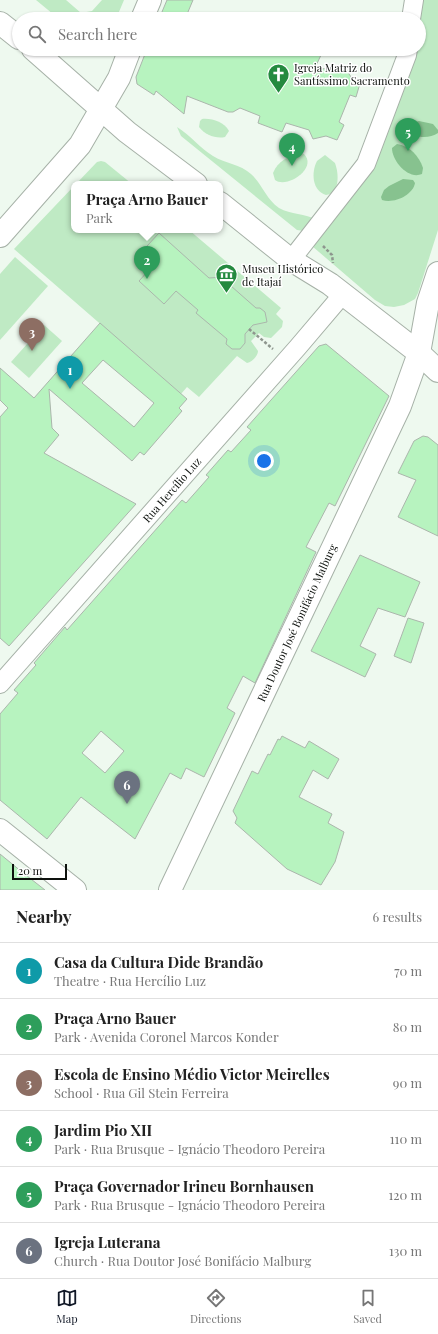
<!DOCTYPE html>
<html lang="en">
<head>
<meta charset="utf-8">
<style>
  :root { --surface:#fff; --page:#f6f6f6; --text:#222; --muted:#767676; --line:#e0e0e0; --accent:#111827 }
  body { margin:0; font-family:"Playfair Display",serif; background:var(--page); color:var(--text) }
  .scale { position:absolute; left:12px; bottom:10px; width:55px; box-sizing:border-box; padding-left:4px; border:2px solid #0e120e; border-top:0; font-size:11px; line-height:14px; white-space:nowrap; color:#0e120e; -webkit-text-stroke:3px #fff; paint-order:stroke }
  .you { position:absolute; left:264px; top:461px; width:14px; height:14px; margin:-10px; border:3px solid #fff; border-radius:50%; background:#1a73e8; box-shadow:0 0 0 6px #1a73e833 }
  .badge { display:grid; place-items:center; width:26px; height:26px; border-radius:50%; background:var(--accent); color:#fff; font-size:13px; font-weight:700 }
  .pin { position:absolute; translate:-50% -33px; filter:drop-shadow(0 1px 2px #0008) }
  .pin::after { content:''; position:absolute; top:21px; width:14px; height:12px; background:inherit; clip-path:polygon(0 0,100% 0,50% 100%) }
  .popup { position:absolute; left:71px; top:181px; width:152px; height:52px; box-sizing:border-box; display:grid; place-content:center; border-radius:8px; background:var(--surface); filter:drop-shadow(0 1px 3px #0005); font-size:13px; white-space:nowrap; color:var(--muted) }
  .popup b { font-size:15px; color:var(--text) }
  .popup::after { content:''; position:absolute; left:50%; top:100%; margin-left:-8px; border:8px solid transparent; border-top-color:var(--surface) }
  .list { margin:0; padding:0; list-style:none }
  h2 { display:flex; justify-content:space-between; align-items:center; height:52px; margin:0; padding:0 16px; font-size:17px }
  h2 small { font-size:13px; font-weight:400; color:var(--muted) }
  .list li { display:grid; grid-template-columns:26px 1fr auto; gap:12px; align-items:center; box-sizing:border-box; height:56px; padding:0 16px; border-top:1px solid var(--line) }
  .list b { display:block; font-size:15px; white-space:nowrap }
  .list p { margin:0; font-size:13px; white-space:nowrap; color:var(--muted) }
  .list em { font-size:13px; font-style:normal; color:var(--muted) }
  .icon { flex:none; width:22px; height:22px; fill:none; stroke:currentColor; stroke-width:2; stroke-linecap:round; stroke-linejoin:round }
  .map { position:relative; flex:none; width:438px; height:890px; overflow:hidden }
  .search { position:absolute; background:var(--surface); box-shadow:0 1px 3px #0004; left:12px; right:12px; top:12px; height:44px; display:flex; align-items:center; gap:10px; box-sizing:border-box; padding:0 14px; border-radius:22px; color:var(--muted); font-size:15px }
  .sheet { height:388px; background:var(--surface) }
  nav { display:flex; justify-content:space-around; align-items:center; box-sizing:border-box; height:56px; border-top:1px solid var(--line); background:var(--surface); font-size:11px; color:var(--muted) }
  nav a { display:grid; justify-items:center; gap:2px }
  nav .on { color:var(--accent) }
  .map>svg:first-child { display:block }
  .green { fill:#bfeac4 }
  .water { fill:#87c28f }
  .building { fill:#b7f3bf; stroke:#abb6ac; fill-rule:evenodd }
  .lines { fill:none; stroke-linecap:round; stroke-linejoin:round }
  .minor-casing { stroke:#a6b1a7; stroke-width:20 }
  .major-casing { stroke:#a6b1a7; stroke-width:24 }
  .path { stroke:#8e968e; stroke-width:2.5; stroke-dasharray:3 2; stroke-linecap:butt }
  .minor { stroke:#fff; stroke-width:18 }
  .major { stroke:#fff; stroke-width:22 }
  .labels { text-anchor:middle; stroke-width:3; stroke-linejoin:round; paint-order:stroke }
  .poi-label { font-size:11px; fill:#0e120e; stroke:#fff; text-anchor:start }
  .street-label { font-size:11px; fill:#0e120e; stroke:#fff }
</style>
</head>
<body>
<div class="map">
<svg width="438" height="890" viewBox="0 0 438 890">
  <rect width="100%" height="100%" fill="#eef9ef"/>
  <g class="green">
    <polygon points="36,0 66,0 81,13 92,11 102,0 124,0 116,19 59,19"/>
    <polygon points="419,0 438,0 438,230 418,293 415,299 404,305 394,307 385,306 375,300 312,246 339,207 412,49 419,49"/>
    <path d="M 202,119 C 212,118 224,122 229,131 L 225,137 C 216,139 205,135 199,127 L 200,121 Z"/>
    <path d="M 177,127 C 190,135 200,148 213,156 C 226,164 240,164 251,174 C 262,184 266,199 279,208 C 291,215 305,213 317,220 L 304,231 L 297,230 L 181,136 Z"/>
    <path d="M 300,153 L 304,154 C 318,168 287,189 275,180 L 273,173 C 278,161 288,156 300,153 Z"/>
    <path d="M 325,155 L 335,163 C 339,174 340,193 326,195 C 312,191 311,172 317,161 Z"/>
    <polygon points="101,161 105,162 132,184 76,184 97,162"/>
    <path d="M 74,186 L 74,230 L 189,230 L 281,308 L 276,314 L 283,321 L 282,327 L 271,338 L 264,337 L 259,333 L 251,341 L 258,351 C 258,356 252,362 247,363 L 237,356 L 199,397 L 187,387 L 181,394 L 14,249 Z"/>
    <polygon points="15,257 48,286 0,340 0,274"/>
    <polygon points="44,325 62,341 29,378 11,362"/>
  </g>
  <g class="water">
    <path d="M 419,121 L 433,124 L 438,130 L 438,133 C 429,139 414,139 408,129 L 408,124 Z"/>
    <path d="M 397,144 C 410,146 419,156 423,168 L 422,174 C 408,180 392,161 392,148 Z"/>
    <path d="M 403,179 L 413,180 L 415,183 C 413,195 394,204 382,200 L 381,197 L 384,190 L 389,186 Z"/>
  </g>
  <g class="building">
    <polygon points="167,0 193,0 185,19 159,19"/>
    <polygon points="147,49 305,49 321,55 314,70 344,66 351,77 361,80 356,97 350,95 339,122 344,125 337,140 326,136 313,139 309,130 286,123 282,132 258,123 260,116 240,108 233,112 228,112 187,96 184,114 156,91 154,95 137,84 136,77"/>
    <polygon points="159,233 209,278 225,277 231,281 231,286 256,308 260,308 265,312 267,322 253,325 245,334 245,343 240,349 232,349 226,344 227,339 196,313 198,310 176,291 164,304 139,281 149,270 136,258"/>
    <path d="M 100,323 L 187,399 L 179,408 L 182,411 L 144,455 L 140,452 L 132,461 L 49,389 L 52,428 L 59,435 L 44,453 L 136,504 L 9,646 L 0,638 L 0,417 L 8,408 L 0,400 L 0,368 L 34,398 ZM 103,360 L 154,403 L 134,427 L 82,383 Z"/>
    <path d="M 326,344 L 389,396 L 335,506 L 329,503 L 306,547 L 316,552 L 255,683 L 243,676 L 227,708 L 235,713 L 204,777 L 186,768 L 181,779 L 170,773 L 135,839 L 81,797 L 47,839 L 0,800 L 0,714 L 18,693 L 14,690 L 36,665 L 34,663 L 65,627 L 67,630 L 182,500 L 186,503 L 209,477 L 206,475 L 228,450 L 231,452 L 251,430 L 247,427 L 319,346 ZM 101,731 L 124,751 L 105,773 L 82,753 Z"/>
    <polygon points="423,436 428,437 438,445 438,536 398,517 416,480 398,473 414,441"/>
    <polygon points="360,555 420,582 405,617 378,608 360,646 376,654 365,677 311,651"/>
    <polygon points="408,618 424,623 411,663 394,656"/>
    <polygon points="282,736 305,748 309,741 339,759 328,779 313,770 299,797 332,814 328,823 344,832 335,862 321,885 287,869 235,823 237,818 233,811 252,771 258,774 268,754 270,755 278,739 280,740"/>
    <polygon points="0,854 22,872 45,890 0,890"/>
  </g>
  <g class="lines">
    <defs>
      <g id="minor">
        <polyline points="411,19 414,0"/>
        <polyline points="291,260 366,164 407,55 408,49"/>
        <polyline points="0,684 298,347 343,294"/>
      </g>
      <g id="major">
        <polyline points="142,19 150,0"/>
        <polyline points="0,23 19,38"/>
        <polyline points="33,49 127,132 196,184"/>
        <polyline points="220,203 291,260 330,284 419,353 438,371"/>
        <polyline points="0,236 80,145 119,78 130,49"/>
        <polyline points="0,830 75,890"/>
        <polyline points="170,890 400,406 419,353 428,303 438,273"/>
      </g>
    </defs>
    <use href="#minor" class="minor-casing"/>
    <use href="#major" class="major-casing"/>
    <g class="path">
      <polyline points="323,246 332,255 333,263"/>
      <polyline points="249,329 273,349"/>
    </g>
    <use href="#minor" class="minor"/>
    <use href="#major" class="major"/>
  </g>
  <defs>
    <symbol id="church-pin" viewBox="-11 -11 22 30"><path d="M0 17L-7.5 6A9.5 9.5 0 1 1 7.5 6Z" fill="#248a3f" stroke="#fff"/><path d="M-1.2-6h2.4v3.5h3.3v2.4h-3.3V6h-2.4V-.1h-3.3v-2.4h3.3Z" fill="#fff"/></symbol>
    <symbol id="museum-pin" viewBox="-11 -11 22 30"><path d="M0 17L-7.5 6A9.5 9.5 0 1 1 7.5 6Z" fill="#248a3f" stroke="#fff"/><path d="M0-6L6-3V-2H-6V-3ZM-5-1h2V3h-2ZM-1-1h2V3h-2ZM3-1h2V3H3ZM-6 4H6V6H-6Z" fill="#fff"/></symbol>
  </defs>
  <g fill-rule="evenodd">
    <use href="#church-pin" x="266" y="62" width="25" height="34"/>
    <use href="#museum-pin" x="214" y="262" width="25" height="34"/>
  </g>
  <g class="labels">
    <g class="poi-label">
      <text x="294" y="72">Igreja Matriz do<tspan x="294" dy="13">Santíssimo Sacramento</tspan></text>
      <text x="242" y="273">Museu Histórico<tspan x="242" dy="13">de Itajaí</tspan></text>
    </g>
    <g class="street-label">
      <text transform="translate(172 490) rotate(-49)" y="4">Rua Hercílio Luz</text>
      <text transform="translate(297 623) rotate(-65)" y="4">Rua Doutor José Bonifácio Malburg</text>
    </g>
  </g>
</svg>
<div class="scale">20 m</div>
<div class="you"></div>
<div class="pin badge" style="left:70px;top:389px;background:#0f9aa8">1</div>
<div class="pin badge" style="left:147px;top:279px;background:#2e9e5b">2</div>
<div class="popup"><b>Praça Arno Bauer</b>Park</div>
<div class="pin badge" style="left:32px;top:351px;background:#8d6e63">3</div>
<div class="pin badge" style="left:292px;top:166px;background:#2e9e5b">4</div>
<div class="pin badge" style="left:408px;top:151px;background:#2e9e5b">5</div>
<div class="pin badge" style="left:127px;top:804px;background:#6b7280">6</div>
<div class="search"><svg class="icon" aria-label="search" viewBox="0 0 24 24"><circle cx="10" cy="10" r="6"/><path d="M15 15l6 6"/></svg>Search here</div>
</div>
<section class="sheet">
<h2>Nearby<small>6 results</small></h2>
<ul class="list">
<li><span class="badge" style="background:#0f9aa8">1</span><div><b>Casa da Cultura Dide Brandão</b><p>Theatre · Rua Hercílio Luz</p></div><em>70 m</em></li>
<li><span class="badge" style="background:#2e9e5b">2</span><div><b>Praça Arno Bauer</b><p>Park · Avenida Coronel Marcos Konder</p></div><em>80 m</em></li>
<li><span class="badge" style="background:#8d6e63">3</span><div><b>Escola de Ensino Médio Victor Meirelles</b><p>School · Rua Gil Stein Ferreira</p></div><em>90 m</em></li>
<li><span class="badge" style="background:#2e9e5b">4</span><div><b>Jardim Pio XII</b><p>Park · Rua Brusque - Ignácio Theodoro Pereira</p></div><em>110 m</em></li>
<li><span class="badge" style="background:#2e9e5b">5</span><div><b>Praça Governador Irineu Bornhausen</b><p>Park · Rua Brusque - Ignácio Theodoro Pereira</p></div><em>120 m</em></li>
<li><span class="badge" style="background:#6b7280">6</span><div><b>Igreja Luterana</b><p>Church · Rua Doutor José Bonifácio Malburg</p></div><em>130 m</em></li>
</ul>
</section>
<nav>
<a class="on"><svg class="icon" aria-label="map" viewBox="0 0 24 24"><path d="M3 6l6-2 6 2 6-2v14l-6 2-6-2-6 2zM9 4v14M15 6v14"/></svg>Map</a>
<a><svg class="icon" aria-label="directions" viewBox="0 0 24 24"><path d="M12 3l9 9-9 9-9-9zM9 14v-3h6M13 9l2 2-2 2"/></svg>Directions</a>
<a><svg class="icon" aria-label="saved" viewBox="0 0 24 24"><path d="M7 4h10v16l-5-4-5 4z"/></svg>Saved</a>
</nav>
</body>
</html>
